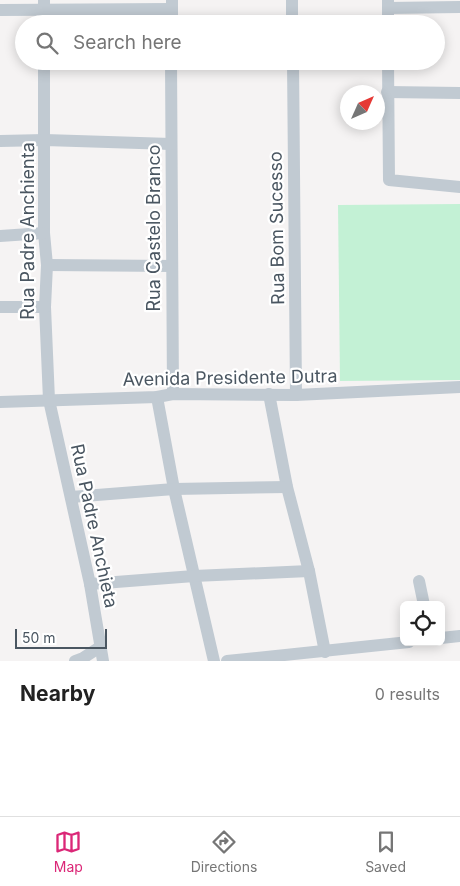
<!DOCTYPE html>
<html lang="en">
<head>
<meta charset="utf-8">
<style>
  :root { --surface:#fff; --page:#f6f6f6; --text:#222; --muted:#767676; --line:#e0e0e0; --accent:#db2777 }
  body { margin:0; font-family:Inter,sans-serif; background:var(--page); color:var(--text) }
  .controls { position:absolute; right:15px; bottom:15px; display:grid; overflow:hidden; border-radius:8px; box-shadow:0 2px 12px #0003 }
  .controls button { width:45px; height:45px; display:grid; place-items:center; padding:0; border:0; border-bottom:1px solid var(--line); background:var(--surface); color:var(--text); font:25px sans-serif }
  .compass { position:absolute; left:340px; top:85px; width:45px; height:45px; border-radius:50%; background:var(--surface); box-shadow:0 2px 12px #0003; rotate:45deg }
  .scale { position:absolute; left:15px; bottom:12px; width:92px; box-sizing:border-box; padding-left:5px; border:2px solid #4a5661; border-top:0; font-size:14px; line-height:18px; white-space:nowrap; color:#4a5661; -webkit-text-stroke:4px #fff; paint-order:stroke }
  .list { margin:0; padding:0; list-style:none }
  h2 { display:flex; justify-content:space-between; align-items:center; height:65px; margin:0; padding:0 20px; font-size:21px }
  h2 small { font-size:16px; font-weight:400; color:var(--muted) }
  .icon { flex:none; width:28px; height:28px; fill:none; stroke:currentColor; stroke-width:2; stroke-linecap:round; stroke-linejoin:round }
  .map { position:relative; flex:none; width:460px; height:661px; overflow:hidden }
  .search { position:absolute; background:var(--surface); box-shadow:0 2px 12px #0003; left:15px; right:15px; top:15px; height:55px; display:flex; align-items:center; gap:12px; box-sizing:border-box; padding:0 18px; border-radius:28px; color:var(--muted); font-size:19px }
  .sheet { height:155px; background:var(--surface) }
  nav { display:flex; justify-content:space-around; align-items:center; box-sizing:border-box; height:70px; border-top:1px solid var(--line); background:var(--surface); font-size:14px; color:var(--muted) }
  nav a { display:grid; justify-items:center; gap:2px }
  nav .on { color:var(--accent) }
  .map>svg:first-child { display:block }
  .green { fill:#c3f1d5 }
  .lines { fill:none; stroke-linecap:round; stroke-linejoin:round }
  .street { stroke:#c1cad2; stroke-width:12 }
  .labels { text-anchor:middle; stroke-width:4.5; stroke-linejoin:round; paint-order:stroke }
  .street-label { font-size:18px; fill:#4a5661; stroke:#fff }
</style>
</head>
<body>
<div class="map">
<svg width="460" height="661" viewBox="0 0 460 661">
  <rect width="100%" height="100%" fill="#f5f3f3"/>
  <polygon class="green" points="460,204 460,380 340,381 338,205"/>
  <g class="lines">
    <g class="street">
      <polyline points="292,0 292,24"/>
      <polyline points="388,0 388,24"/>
      <polyline points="388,8 460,7"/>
      <polyline points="0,10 172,9"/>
      <polyline points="44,24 44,0"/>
      <polyline points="172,24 172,0"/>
      <polyline points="44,61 44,233 47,265 45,307 49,400 90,584 103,661"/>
      <polyline points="171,61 173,394"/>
      <polyline points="293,61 296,395"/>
      <polyline points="388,61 389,180 460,187"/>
      <polyline points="387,92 460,93"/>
      <polyline points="0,141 45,140 171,144"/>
      <polyline points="0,236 44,233"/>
      <polyline points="47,265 172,266"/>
      <polyline points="0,307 45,307"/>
      <polyline points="269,394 287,487 309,571 325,652"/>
      <polyline points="157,397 174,489 214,661"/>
      <polyline points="0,402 157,397 173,394 296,395 460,387"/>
      <polyline points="71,497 174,489 287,487"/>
      <polyline points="419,581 424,605"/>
      <polyline points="90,584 194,576 309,571"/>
      <polyline points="441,638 460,636"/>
      <polyline points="75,661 83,658 100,647"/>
      <polyline points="227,661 409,642"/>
    </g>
  </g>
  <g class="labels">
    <g class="street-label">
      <text transform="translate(154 228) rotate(-90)" y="6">Rua Castelo Branco</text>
      <text transform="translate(277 228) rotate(-91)" y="6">Rua Bom Sucesso</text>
      <text transform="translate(28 231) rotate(-90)" y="6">Rua Padre Anchienta</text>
      <text transform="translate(230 378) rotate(-1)" y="6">Avenida Presidente Dutra</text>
      <text transform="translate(94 526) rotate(78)" y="6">Rua Padre Anchieta</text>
    </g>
  </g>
</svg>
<div class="controls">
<button><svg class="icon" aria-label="locate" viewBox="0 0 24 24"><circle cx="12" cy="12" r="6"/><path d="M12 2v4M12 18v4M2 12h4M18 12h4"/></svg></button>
</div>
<svg class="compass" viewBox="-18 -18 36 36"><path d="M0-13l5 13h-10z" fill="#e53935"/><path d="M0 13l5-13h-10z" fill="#767676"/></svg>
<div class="scale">50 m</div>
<div class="search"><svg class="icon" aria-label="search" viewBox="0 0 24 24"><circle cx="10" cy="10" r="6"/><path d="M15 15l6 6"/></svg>Search here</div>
</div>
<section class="sheet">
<h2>Nearby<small>0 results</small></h2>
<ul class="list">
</ul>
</section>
<nav>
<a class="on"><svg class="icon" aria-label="map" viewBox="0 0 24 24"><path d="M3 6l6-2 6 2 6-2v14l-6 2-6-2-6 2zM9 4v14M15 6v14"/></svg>Map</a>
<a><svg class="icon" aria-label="directions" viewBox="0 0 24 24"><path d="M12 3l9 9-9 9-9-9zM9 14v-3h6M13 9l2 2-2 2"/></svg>Directions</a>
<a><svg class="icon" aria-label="saved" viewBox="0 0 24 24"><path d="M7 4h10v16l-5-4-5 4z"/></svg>Saved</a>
</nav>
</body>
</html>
